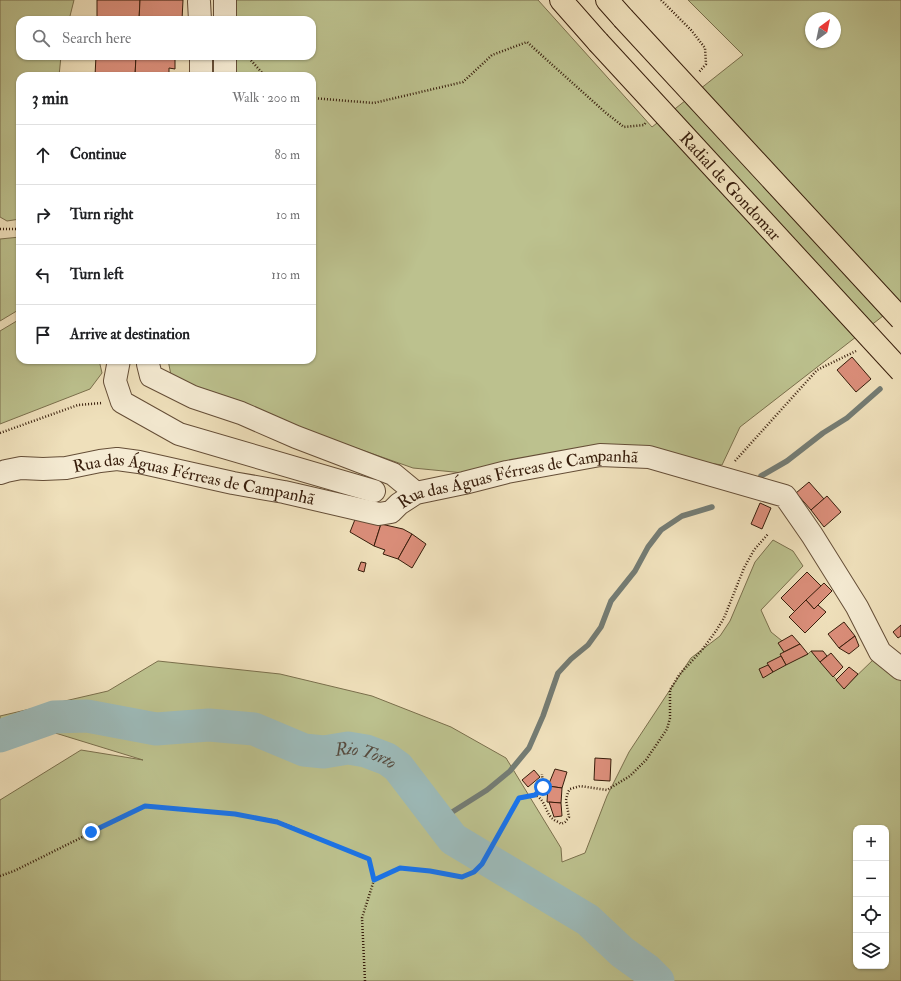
<!DOCTYPE html>
<html lang="en">
<head>
<meta charset="utf-8">
<style>
  :root { --surface:#fff; --page:#f2f2f2; --text:#202124; --muted:#757577; --line:#e0e0e0 }
  body { margin:0; font-family:"IM FELL Double Pica",serif; background:var(--page); color:var(--text) }
  .controls { position:absolute; right:12px; bottom:12px; display:grid; overflow:hidden; border-radius:8px; box-shadow:0 1px 3px #0004 }
  .controls button { width:36px; height:36px; display:grid; place-items:center; padding:0; border:0; border-bottom:1px solid var(--line); background:var(--surface); color:var(--text); font:20px sans-serif }
  .compass { position:absolute; left:805px; top:12px; width:36px; height:36px; border-radius:50%; background:var(--surface); box-shadow:0 1px 3px #0004; rotate:33deg }
  .stop { position:absolute; width:12px; height:12px; margin:-9px; border:3px solid #1a73e8; border-radius:50%; background:#fff }
  .stop.end { background:#1a73e8; border-color:#fff; box-shadow:0 1px 4px #0008 }
  .list { margin:0; padding:0; list-style:none }
  h2 { display:flex; justify-content:space-between; align-items:center; height:52px; margin:0; padding:0 16px; font-size:17px }
  h2 small { font-size:13px; font-weight:400; color:var(--muted) }
  .list li { display:grid; grid-template-columns:26px 1fr auto; gap:12px; align-items:center; box-sizing:border-box; height:60px; padding:0 16px; border-top:1px solid var(--line) }
  .list b { display:block; font-size:15px; white-space:nowrap }
  .list em { font-size:13px; font-style:normal; color:var(--muted) }
  .icon { flex:none; width:22px; height:22px; fill:none; stroke:currentColor; stroke-width:2; stroke-linecap:round; stroke-linejoin:round }
  .map { position:relative; flex:none; width:901px; height:981px; overflow:hidden }
  .search { position:absolute; background:var(--surface); box-shadow:0 1px 3px #0004; left:16px; top:16px; width:300px; height:44px; display:flex; align-items:center; gap:10px; box-sizing:border-box; padding:0 14px; border-radius:12px; color:var(--muted); font-size:15px }
  .panel { position:absolute; background:var(--surface); box-shadow:0 1px 3px #0004; left:16px; top:72px; width:300px; height:292px; border-radius:12px }
  .map>svg:first-child { display:block }
  .green { fill:#bcc18e; stroke:#7a6f4c; fill-rule:evenodd }
  .lines { fill:none; stroke-linecap:round; stroke-linejoin:round }
  .stream { stroke:#747c74; stroke-width:5.5 }
  .river { stroke:#9dbbba; stroke-width:33 }
  .building { fill:#db8e7a; stroke:#371d0b }
  .minor-casing { stroke:#654e37; stroke-width:24 }
  .highway-casing { stroke:#371d0b; stroke-width:24 }
  .path { stroke:#371d0b; stroke-width:2.5; stroke-dasharray:1 2; stroke-linecap:butt }
  .minor { stroke:#f5ebd3; stroke-width:22 }
  .highway { stroke:#efe0bb; stroke-width:22 }
  .highway-bridge-casing { stroke:#371d0b; stroke-width:24; stroke-linecap:butt }
  .highway-bridge { stroke:#efe0bb; stroke-width:22 }
  .route { stroke:#1a73e8; stroke-width:5 }
  .labels { text-anchor:middle; stroke-width:3; stroke-linejoin:round; paint-order:stroke }
  .street-label { font-size:17px; fill:#371d0b; stroke:#f5ebd3 }
  .water-label { font-size:18px; font-style:italic; fill:#564c40; stroke:#f5ebd3 }
</style>
</head>
<body>
<div class="map">
<svg width="901" height="981" viewBox="0 0 901 981">
  <rect width="100%" height="100%" fill="#efe0bb"/>
  <filter id="stains"><feTurbulence type="fractalNoise" baseFrequency=".005" numOctaves="4"/><feColorMatrix values="0 0 0 0 .2 0 0 0 0 .09 0 0 0 0 .02 0 0 0 .5 -.17"/></filter>
  <radialGradient id="worn" r=".72"><stop offset=".6" stop-color="#630" stop-opacity="0"/><stop offset="1" stop-color="#630" stop-opacity=".3"/></radialGradient>
  <g class="green">
    <polygon points="0,0 74,0 69,20 20,20 20,56 61,56 59,76 20,76 20,219 7,221 0,217"/>
    <path d="M 236,0 L 538,0 L 652,127 L 743,55 L 688,0 L 901,0 L 901,302 L 740,427 L 722,465 L 599,446 L 464,473 L 413,468 L 214,398 L 171,375 L 168,360 L 312,360 L 312,76 L 235,76 L 236,72 L 236,56 L 312,56 L 312,20 L 236,20 ZM 811,18 L 835,18 L 835,42 L 811,42 Z"/>
    <polygon points="20,237 20,309 0,321 0,239"/>
    <polygon points="20,319 20,360 99,360 102,373 90,389 0,424 0,331"/>
    <path d="M 773,540 L 793,551 L 803,566 L 761,610 L 771,632 L 802,657 L 808,654 L 811,651 L 844,688 L 875,658 L 901,678 L 901,981 L 0,981 L 0,800 L 81,750 L 143,760 L 52,732 L 0,750 L 0,716 L 108,691 L 158,661 L 280,674 L 372,696 L 451,727 L 506,758 L 561,848 L 562,862 L 585,853 L 607,796 L 629,752 L 691,658 L 720,636 L 730,621 L 755,562 ZM 856,828 L 886,828 L 886,966 L 856,966 Z"/>
  </g>
  <g class="lines">
    <g class="stream">
      <polyline points="761,476 787,461 823,433 847,418 880,389"/>
      <polyline points="438,821 487,790 510,771 529,748 543,716 558,673 571,659 588,645 601,627 611,601 635,571 648,547 661,530 682,516 712,507"/>
    </g>
    <path class="river" id="s1" d="M 0,736 L 54,717 L 87,716 L 156,729 L 209,725 L 254,729 L 304,750 L 324,752 L 348,748 L 366,751 L 387,759 L 398,767 L 453,839 L 588,920 L 622,952 L 647,970 L 658,981"/>
  </g>
  <g class="building">
    <polygon points="97,0 140,0 139,20 97,20"/>
    <polygon points="140,0 183,0 182,20 184,20 139,20"/>
    <polygon points="96,56 136,56 135,76 95,76"/>
    <polygon points="136,56 175,56 175,69 169,68 169,76 135,76"/>
    <polygon points="852,357 871,379 856,392 837,370"/>
    <polygon points="809,482 824,499 811,510 796,493"/>
    <polygon points="827,496 841,512 824,527 811,510"/>
    <polygon points="760,503 771,508 762,529 751,524"/>
    <polygon points="356,517 381,524 374,546 350,532"/>
    <polygon points="381,524 403,529 412,534 398,559 383,554 385,550 374,546"/>
    <polygon points="412,534 426,544 412,568 398,559"/>
    <polygon points="361,562 366,563 364,572 358,570"/>
    <polygon points="807,572 821,586 795,612 781,598"/>
    <polygon points="824,583 832,591 814,609 806,600"/>
    <polygon points="806,600 814,609 818,605 826,612 805,633 789,617"/>
    <polygon points="844,622 855,636 839,648 828,634"/>
    <polygon points="901,625 901,636 898,638 893,632"/>
    <polygon points="792,635 800,644 784,652 778,643"/>
    <polygon points="855,636 859,646 849,654 839,648"/>
    <polygon points="800,644 808,654 786,665 780,654"/>
    <polygon points="811,651 823,651 827,656 820,662"/>
    <polygon points="831,653 843,667 833,677 820,662"/>
    <polygon points="781,656 786,665 773,672 767,663"/>
    <polygon points="768,665 773,672 763,678 759,669"/>
    <polygon points="849,667 858,674 844,689 836,680"/>
    <polygon points="595,758 611,759 610,781 594,780"/>
    <polygon points="555,769 567,772 562,788 548,786"/>
    <polygon points="534,770 540,777 528,787 522,780"/>
    <polygon points="548,786 562,788 561,803 547,802"/>
    <polygon points="549,802 561,803 562,816 554,817"/>
  </g>
  <g class="lines">
    <defs>
      <g id="minor">
        <polyline points="199,2 200,20"/>
        <polyline points="225,20 225,0"/>
        <polyline points="201,56 201,76"/>
        <polyline points="225,76 225,56"/>
        <polyline points="119,360 115,381 122,402 179,434 374,491"/>
        <polyline points="149,360 148,364 151,376 193,397 241,413 296,437 393,474 416,493"/>
        <path id="s2" d="M 0,473 L 6,471 L 21,468 L 43,469 L 66,468 L 100,461 L 117,459 L 139,462 L 233,483 L 284,492 L 379,514 L 391,512 L 399,504 L 416,493 L 464,483 L 507,472 L 600,455 L 649,457 L 785,496 L 812,535 L 857,607 L 880,652 L 901,669"/>
      </g>
      <g id="highway">
        <polyline points="561,0 598,42"/>
        <polyline points="607,0 623,18"/>
      </g>
    </defs>
    <use href="#minor" class="minor-casing"/>
    <use href="#highway" class="highway-casing"/>
    <g class="path">
      <polyline points="661,0 691,30 705,48 706,64 699,72"/>
      <polyline points="247,56 265,76"/>
      <polyline points="312,98 374,103 463,82 492,55 527,42 606,113 624,127 644,125 646,122"/>
      <polyline points="0,229 20,229"/>
      <polyline points="0,433 78,405 102,403"/>
      <polyline points="735,461 817,370 856,351"/>
      <polyline points="535,795 543,787 542,774"/>
      <polyline points="0,876 14,871 145,806 235,814 277,821 369,859 374,880"/>
      <path d="M 365,981 L 362,918 L 374,880 L 400,868 L 430,871 L 462,877 L 474,872 L 482,864 L 519,799 L 535,795 C 546,800 545,813 553,819 C 555,821 559,822 561,824 L 565,822 L 569,817 L 566,800 L 568,792 L 570,789 L 580,786 L 607,790 L 630,776 L 646,760 L 667,729 L 670,718 L 670,690 L 679,675 L 702,650 L 716,631 L 724,618 L 744,568 L 754,550 L 768,534"/>
    </g>
    <use href="#minor" class="minor"/>
    <use href="#highway" class="highway"/>
    <defs>
      <g id="highway-bridge">
        <polyline points="623,18 901,319"/>
        <path id="s3" d="M 598,42 L 901,371"/>
      </g>
    </defs>
    <use href="#highway-bridge" class="highway-bridge-casing"/>
    <use href="#highway-bridge" class="highway-bridge"/>
  </g>
  <g class="lines">
    <polyline class="route" points="91,832 145,806 235,814 277,822 369,859 374,880 400,868 430,871 462,877 474,872 482,864 519,798 535,795 543,787"/>
  </g>
  <g class="labels">
    <g class="street-label">
      <text dy="6" stroke="none"><textPath href="#s3" startOffset="196">Radial de Gondomar</textPath></text>
      <text dy="6" stroke="none"><textPath href="#s2" startOffset="533">Rua das Águas Férreas de Campanhã</textPath></text>
      <text dy="6" stroke="none"><textPath href="#s2" startOffset="197">Rua das Águas Férreas de Campanhã</textPath></text>
    </g>
    <g class="water-label">
      <text dy="6" stroke="none"><textPath href="#s1" startOffset="376">Rio Torto</textPath></text>
    </g>
  </g>
  <rect width="100%" height="100%" filter="url(#stains)"/>
  <rect width="100%" height="100%" fill="url(#worn)"/>
</svg>
<div class="controls">
<button>+</button>
<button>−</button>
<button><svg class="icon" aria-label="locate" viewBox="0 0 24 24"><circle cx="12" cy="12" r="6"/><path d="M12 2v4M12 18v4M2 12h4M18 12h4"/></svg></button>
<button><svg class="icon" aria-label="layers" viewBox="0 0 24 24"><path d="M12 4l9 5-9 5-9-5zM3 14l9 5 9-5"/></svg></button>
</div>
<svg class="compass" viewBox="-18 -18 36 36"><path d="M0-13l5 13h-10z" fill="#e53935"/><path d="M0 13l5-13h-10z" fill="#757577"/></svg>
<div class="stop" style="left:543px;top:787px"></div>
<div class="stop end" style="left:91px;top:832px"></div>
<div class="search"><svg class="icon" aria-label="search" viewBox="0 0 24 24"><circle cx="10" cy="10" r="6"/><path d="M15 15l6 6"/></svg>Search here</div>
<section class="panel">
<h2>3 min<small>Walk · 200 m</small></h2>
<ul class="list">
<li><svg class="icon" aria-label="ahead" viewBox="0 0 24 24"><path d="M12 20V5M6 11l6-6 6 6"/></svg><div><b>Continue</b></div><em>80 m</em></li>
<li><svg class="icon" aria-label="right" viewBox="0 0 24 24"><path d="M7 20v-9h11M14 6l5 5-5 5"/></svg><div><b>Turn right</b></div><em>10 m</em></li>
<li><svg class="icon" aria-label="left" viewBox="0 0 24 24"><path d="M17 20v-9H6M10 6l-5 5 5 5"/></svg><div><b>Turn left</b></div><em>110 m</em></li>
<li><svg class="icon" aria-label="arrive" viewBox="0 0 24 24"><path d="M6 21V4h12l-3 4 3 4H6"/></svg><div><b>Arrive at destination</b></div></li>
</ul>
</section>
</div>
</body>
</html>
